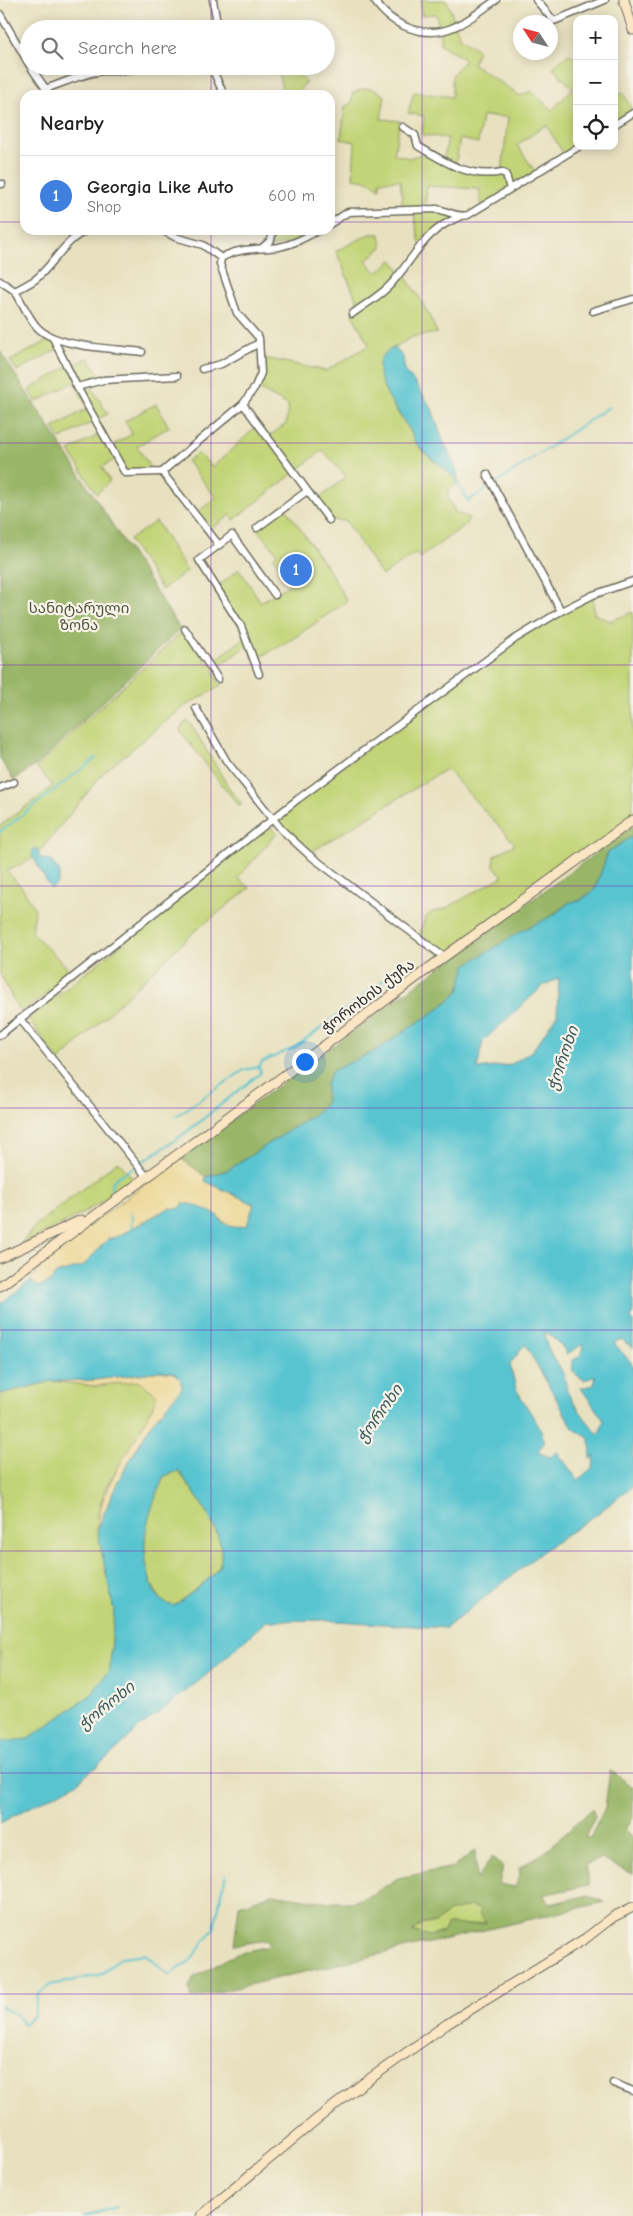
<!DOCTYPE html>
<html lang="en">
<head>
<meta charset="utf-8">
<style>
  :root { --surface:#fff; --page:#f6f6f6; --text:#222; --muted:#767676; --line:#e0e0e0; --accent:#7c3aed }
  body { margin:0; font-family:"Comic Neue","Noto Sans Georgian",sans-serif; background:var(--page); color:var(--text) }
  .controls { position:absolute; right:15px; top:15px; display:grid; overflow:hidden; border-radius:10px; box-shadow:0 2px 12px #0003 }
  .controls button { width:45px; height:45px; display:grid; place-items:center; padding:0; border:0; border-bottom:1px solid var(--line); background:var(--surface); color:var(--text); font:25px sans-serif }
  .compass { position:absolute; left:513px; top:15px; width:45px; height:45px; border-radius:50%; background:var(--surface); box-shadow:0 2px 12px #0003; rotate:306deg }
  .you { position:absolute; left:304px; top:1061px; width:18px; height:18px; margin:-12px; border:4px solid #fff; border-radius:50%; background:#1a73e8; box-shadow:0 0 0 8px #1a73e833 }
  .badge { display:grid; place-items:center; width:32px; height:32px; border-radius:50%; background:var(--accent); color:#fff; font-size:16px; font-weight:700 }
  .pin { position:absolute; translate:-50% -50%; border:2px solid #fff; box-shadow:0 1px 5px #0006 }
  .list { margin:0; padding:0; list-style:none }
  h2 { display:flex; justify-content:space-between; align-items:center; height:65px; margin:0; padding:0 20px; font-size:21px }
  h2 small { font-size:16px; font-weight:400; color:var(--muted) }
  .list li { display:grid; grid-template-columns:32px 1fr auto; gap:15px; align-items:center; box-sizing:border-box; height:80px; padding:0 20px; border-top:1px solid var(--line) }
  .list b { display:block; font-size:19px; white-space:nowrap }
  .list p { margin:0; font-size:16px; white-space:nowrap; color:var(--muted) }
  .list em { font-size:16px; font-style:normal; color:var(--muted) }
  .icon { flex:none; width:28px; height:28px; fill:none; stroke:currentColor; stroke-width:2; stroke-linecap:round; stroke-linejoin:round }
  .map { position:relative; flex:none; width:633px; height:2216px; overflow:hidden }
  .search { position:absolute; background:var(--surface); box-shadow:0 2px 12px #0003; left:20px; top:20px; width:315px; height:55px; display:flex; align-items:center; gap:12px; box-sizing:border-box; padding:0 18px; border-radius:28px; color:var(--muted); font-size:19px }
  .panel { position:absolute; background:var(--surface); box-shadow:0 2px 12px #0003; left:20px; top:90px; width:315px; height:145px; border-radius:15px }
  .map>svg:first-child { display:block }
  .green { fill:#c2d477; stroke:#768051; fill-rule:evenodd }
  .forest { fill:#99b668; stroke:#62704a; fill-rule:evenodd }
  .sand { fill:#eeda9e; stroke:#8c8264 }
  .water { fill:#58c4d0; stroke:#42787e; fill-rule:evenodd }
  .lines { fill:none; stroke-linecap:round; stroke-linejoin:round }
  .stream { stroke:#58c4d0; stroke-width:2 }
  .street-casing { stroke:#6d6b5f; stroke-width:9 }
  .secondary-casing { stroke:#6d6b5f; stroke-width:11 }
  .street { stroke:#fff; stroke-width:6 }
  .secondary { stroke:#fbe6c4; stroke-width:9 }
  .grid { fill:none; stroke:#7b2cbf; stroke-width:1; stroke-opacity:0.55 }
  .labels { text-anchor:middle; stroke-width:4.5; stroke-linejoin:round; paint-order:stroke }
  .park-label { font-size:15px; fill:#51553e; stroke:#f7f3e8 }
  .street-label { font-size:15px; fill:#2b2b2b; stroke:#f7f3e8 }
  .water-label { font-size:16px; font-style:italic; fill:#38595d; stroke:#f7f3e8 }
</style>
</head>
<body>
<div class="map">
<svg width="633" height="2216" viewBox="0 0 633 2216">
  <rect width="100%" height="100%" fill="#f7f3e8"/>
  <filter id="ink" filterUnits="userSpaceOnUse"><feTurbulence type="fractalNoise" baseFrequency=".02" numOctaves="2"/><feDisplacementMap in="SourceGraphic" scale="10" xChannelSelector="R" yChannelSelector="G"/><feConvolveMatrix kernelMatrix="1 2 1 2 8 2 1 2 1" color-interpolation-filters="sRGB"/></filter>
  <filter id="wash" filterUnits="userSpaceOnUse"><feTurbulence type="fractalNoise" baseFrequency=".0096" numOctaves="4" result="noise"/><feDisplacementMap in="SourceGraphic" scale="20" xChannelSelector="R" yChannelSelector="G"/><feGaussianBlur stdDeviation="1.12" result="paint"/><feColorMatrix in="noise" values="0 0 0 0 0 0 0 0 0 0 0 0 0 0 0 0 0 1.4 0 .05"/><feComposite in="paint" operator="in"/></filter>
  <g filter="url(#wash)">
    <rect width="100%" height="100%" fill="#e8e1c0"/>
    <g class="green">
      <path d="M 421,0 L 447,0 L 460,37 L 478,50 L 473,64 L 520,96 L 531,91 L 552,110 L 573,88 L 552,68 L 569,54 L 573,58 L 577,56 L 577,85 L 573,88 L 577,95 L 577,146 L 565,156 L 546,125 L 517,145 L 536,173 L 482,209 L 479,189 L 427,186 L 425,209 L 460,217 L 420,244 L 413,210 L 403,211 L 400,180 L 380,181 L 380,188 L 366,180 L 353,178 L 355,142 L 341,139 L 345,106 L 352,103 L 352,94 C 366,86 371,86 385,96 L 381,119 L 400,121 L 394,154 L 409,158 L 427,152 L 443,161 L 448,138 L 422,135 L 424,116 L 408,113 L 414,92 L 452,97 L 452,75 L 465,60 L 440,44 L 440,32 L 436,14 L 421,15 ZM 482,116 L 508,117 L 502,172 L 474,173 L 455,167 L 460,139 L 478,143 Z"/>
      <polygon points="277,66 290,66 306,82 296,95 287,95 282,90"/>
      <polygon points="623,92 633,113 614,125 614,97"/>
      <polygon points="273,230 319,230 297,242 267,248"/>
      <path d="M 370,234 L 380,234 L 382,247 L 366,261 L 377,273 L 392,260 C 410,281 427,307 437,333 L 412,337 L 388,351 L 382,383 L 395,409 L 408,427 L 416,443 L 433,461 L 448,468 L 458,483 L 448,490 L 448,498 L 455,512 L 469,518 L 465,525 L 420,558 L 416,553 L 382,576 L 346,521 L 329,520 L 315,502 L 346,477 L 323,450 L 234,520 L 231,515 L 208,531 L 195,514 L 216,498 L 187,461 L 198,453 L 213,467 L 259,424 L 268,437 L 286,424 L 288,405 L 255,387 L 261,373 L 260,357 L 326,371 L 369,345 L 352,314 L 360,308 L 336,251 Z"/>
      <polygon points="53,338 58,349 17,371 10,361"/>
      <polygon points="89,358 103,380 90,385 108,414 60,439 53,428 88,408 74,382 37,402 29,390 67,367"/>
      <polygon points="156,404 169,427 137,446 153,472 127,472 113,445 132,434 125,421"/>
      <polygon points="102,433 116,459 102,467 110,481 97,494 69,451"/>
      <polygon points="285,507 329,570 347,601 288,642 258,658 254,660 248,645 213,670 221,686 185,706 104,772 37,855 32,855 34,858 7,871 23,889 35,909 32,933 74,974 20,1013 0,974 0,826 53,786 36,767 185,629 209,665 246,637 216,588 239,569 261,602 292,583 273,557 277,553 257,528"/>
      <polygon points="156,521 187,571 162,590 129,540"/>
      <polygon points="593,595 594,614 610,621 633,612 633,820 444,957 418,939 425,918 432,912 445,909 503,876 494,866 494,856 515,844 446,769 308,854 273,819 515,639"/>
      <polygon points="186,721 190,723 231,791 242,804 238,805 181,732 180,729"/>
      <polygon points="269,826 277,833 238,878 250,888 195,931 59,1061 28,1019"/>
      <path d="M 118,1161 L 133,1179 C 99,1207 59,1226 20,1245 L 35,1226 Z"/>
      <polygon points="52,1381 95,1386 138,1381 157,1395 149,1417 106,1487 98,1512 97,1530 114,1610 110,1669 91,1695 28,1739 0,1742 0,1394"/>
      <path d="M 178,1471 C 194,1492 236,1546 216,1571 C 205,1584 187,1595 174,1606 L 165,1604 C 129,1561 145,1522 164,1476 Z"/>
      <polygon points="470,1906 479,1909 487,1922 470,1925 448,1924 443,1932 429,1936 411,1931 424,1923 436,1923 448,1912"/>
    </g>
    <g class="forest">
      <polygon points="0,351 180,629 35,766 14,780 0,759"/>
      <polygon points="633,826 633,836 608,852 595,889 579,901 570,902 548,918 466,965 459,991 441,1007 375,1051 332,1071 326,1084 326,1102 318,1112 228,1170 206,1177 180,1158"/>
      <path d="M 610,1770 L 633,1787 L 633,1818 L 624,1830 L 633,1838 L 633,1874 L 601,1859 L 585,1865 L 589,1885 L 543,1895 L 550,1904 L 588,1895 L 605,1902 L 192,1998 L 188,1989 L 194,1977 C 210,1971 221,1960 237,1954 C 247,1950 259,1949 269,1946 L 268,1940 L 234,1945 L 239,1905 L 272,1894 L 325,1902 L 353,1902 L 375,1893 L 398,1878 L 454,1867 L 475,1850 L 477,1880 L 492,1857 L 503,1866 L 499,1884 L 515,1887 L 520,1876 L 519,1868 L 545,1852 L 592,1809 L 595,1817 L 585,1837 L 590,1838 L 605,1808 ZM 470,1906 L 479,1909 L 480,1916 L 486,1923 L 470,1925 L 448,1924 L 443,1932 L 429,1936 L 412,1931 L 424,1923 L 436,1923 L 448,1912 Z"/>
    </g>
    <g class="sand">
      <path d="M 180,1158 L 206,1177 L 205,1181 L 254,1204 L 247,1226 C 234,1227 226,1226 217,1215 L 180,1210 L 159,1213 L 117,1237 L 108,1239 L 83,1266 L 56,1274 L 49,1283 L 37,1287 L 31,1281 L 47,1257 Z"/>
      <path d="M 160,1371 L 174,1373 L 181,1378 L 182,1389 L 151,1424 L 118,1481 L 97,1530 C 100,1479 140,1442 157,1395 L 138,1381 L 95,1386 L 52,1381 L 95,1380 Z"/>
    </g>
    <g class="water">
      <path d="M 395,348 L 403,357 L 405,372 L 413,380 L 432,409 L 442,438 L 457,471 L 458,483 C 446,465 430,461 417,444 C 413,439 412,432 408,427 C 396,408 357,360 395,348 Z"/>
      <path d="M 633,836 L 633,1316 L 630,1317 L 633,1321 L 633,1348 L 621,1339 L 614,1343 L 633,1365 L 633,1486 L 597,1514 L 543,1551 L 446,1628 L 322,1620 L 266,1621 L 204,1677 L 138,1729 L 113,1753 L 75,1784 L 0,1823 L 0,1742 L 28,1739 L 91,1695 L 110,1669 L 114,1610 L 97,1530 L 118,1481 L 151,1424 L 182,1388 L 180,1378 L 174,1373 L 160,1371 L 95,1380 L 52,1381 L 0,1394 L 0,1304 L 31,1281 L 38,1287 L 49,1283 L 56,1274 L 83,1266 L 108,1239 L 117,1237 L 169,1208 L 179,1209 L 184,1203 L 195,1205 L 217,1215 L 222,1222 L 232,1227 L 247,1226 L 254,1204 L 205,1181 L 206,1177 L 228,1170 L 318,1112 L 326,1102 L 326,1084 L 332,1071 L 375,1051 L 441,1007 L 459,991 L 466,965 L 521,931 L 552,916 L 570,902 L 580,901 L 595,889 L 608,852 ZM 559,978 L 557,1015 L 532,1051 L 510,1065 L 477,1069 L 483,1041 L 543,986 ZM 545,1331 C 553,1339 561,1343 567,1354 L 583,1344 L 581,1355 L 572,1361 L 573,1372 L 584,1380 L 596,1376 L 594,1385 L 581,1388 L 604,1421 L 599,1434 C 593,1430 570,1399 567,1391 C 566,1386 566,1381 564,1376 C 557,1358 545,1353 545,1331 ZM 525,1344 L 573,1428 L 590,1439 L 591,1459 L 595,1456 L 593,1467 L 578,1480 L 557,1452 L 550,1457 L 537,1452 L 545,1442 L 540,1428 L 516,1389 L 510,1364 ZM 179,1471 C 194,1492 236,1546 216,1571 C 205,1584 187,1596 174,1606 C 159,1603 152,1590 149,1576 C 139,1535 149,1514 164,1476 Z"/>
      <path d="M 37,848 L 40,858 L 51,861 L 60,872 L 58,883 L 52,889 C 47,885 37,863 32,855 L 33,850 Z"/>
    </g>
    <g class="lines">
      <g class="stream">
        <polyline points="458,483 468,501 491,486"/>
        <polyline points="495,484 609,407"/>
        <polyline points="0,832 96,758"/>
        <polyline points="259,1067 262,1062 296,1047 393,973"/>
        <polyline points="139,1164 184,1134 258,1075 261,1072 258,1067 244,1070 176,1116"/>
        <polyline points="112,1190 111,1184 117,1177 135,1167"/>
        <polyline points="130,1211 132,1218 131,1230"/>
        <polyline points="0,2006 14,2014 24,2024 34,2016 38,1995 50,1985 100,1975 122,1957 145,1954 169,1975 190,1961 214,1928 226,1874"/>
        <polyline points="85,2216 117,2207"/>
      </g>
    </g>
  </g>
  <g filter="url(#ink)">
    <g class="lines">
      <defs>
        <g id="street">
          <polyline points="213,0 217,23 213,29"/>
          <path d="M 374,0 C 391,26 425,40 454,27 C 469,21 483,9 496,0"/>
          <polyline points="536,0 554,21 605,0"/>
          <polyline points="0,14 29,64"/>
          <polyline points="30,66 50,95"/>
          <polyline points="211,66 224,95"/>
          <path d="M 45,89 C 64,83 85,72 105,71 C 118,70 127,75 138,66"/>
          <polyline points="614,125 633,113"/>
          <path d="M 403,127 L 415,135 L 418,146 C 444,162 471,179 502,172 L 506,175 L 510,189"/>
          <polyline points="0,184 2,184"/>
          <path d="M 330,224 L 348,212 L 437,209 C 448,211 457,218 468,215 L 580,146"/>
          <polyline points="162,230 175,237 203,245 221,258"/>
          <polyline points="263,247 271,240 273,230"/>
          <path d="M 221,258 C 239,247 259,250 279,247 C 294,244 306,237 319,230"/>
          <path d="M 0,281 L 15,291 C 22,287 29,284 36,279 C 54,264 65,239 88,230"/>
          <path d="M 15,291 C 22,302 28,317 37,327 C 56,348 114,348 142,352"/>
          <polyline points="593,311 633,299"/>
          <path d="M 352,314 C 365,304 382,295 392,283 C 414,258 425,229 460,217"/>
          <polyline points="53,338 77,387 103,380 177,376"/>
          <polyline points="202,369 221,364 259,343"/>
          <polyline points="77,387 125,473 162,472 243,404 255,387 261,373 259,338 237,313 220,264 221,258"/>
          <polyline points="243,404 329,520"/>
          <polyline points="162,472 219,545 232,535 275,595"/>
          <polyline points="487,474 561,611"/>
          <polyline points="257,528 307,491"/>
          <polyline points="219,545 199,560 241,626 259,674"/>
          <polyline points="185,629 218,679"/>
          <polyline points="196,708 227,762 282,830 308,854 444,957"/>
          <polyline points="0,788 14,782"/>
          <polyline points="20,1019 147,1177"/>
          <polyline points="0,1035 298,799 515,639 561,611 593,595 633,581"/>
          <polyline points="613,2083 633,2091"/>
        </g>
        <g id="secondary">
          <polyline points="624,0 633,30"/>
          <polyline points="0,1258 81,1220"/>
          <polyline points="0,1286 444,957 633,820"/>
          <polyline points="201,2216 317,2119 361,2085 447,2024 586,1938 613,1917 633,1907"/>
        </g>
      </defs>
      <use href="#street" class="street-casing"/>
      <use href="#secondary" class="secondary-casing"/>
      <use href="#street" class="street"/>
      <use href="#secondary" class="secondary"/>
    </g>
  </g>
  <path class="grid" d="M 211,0 L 211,29M 422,0 L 422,2216M 211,66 L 211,95M 0,222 L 25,222M 330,222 L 633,222M 211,230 L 211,2216M 0,443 L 633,443M 0,665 L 633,665M 0,886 L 633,886M 0,1108 L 633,1108M 0,1330 L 633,1330M 0,1551 L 633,1551M 0,1773 L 633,1773M 0,1994 L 633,1994"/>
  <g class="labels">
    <g class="park-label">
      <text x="79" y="613">სანიტარული<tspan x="79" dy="17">ზონა</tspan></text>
    </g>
    <g class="street-label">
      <text transform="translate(368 996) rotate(-37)" y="5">ჭოროხის ქუჩა</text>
    </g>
    <g class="water-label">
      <text transform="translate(562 1058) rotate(-71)" y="6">ჭოროხი</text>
      <text transform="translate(379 1413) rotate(-55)" y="6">ჭოროხი</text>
      <text transform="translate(106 1705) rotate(-39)" y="6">ჭოროხი</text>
    </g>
  </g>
</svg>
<div class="controls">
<button>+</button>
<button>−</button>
<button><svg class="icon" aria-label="locate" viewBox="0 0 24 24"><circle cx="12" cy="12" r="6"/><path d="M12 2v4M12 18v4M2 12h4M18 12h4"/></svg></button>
</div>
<svg class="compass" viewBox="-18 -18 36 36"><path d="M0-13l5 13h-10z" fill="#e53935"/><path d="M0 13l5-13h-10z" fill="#767676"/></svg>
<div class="you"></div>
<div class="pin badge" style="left:296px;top:570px;background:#3f7fe0">1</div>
<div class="search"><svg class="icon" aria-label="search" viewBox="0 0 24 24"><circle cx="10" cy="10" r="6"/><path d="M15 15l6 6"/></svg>Search here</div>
<section class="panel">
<h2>Nearby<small></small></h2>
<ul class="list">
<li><span class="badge" style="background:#3f7fe0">1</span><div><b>Georgia Like Auto</b><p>Shop</p></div><em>600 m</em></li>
</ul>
</section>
</div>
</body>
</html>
